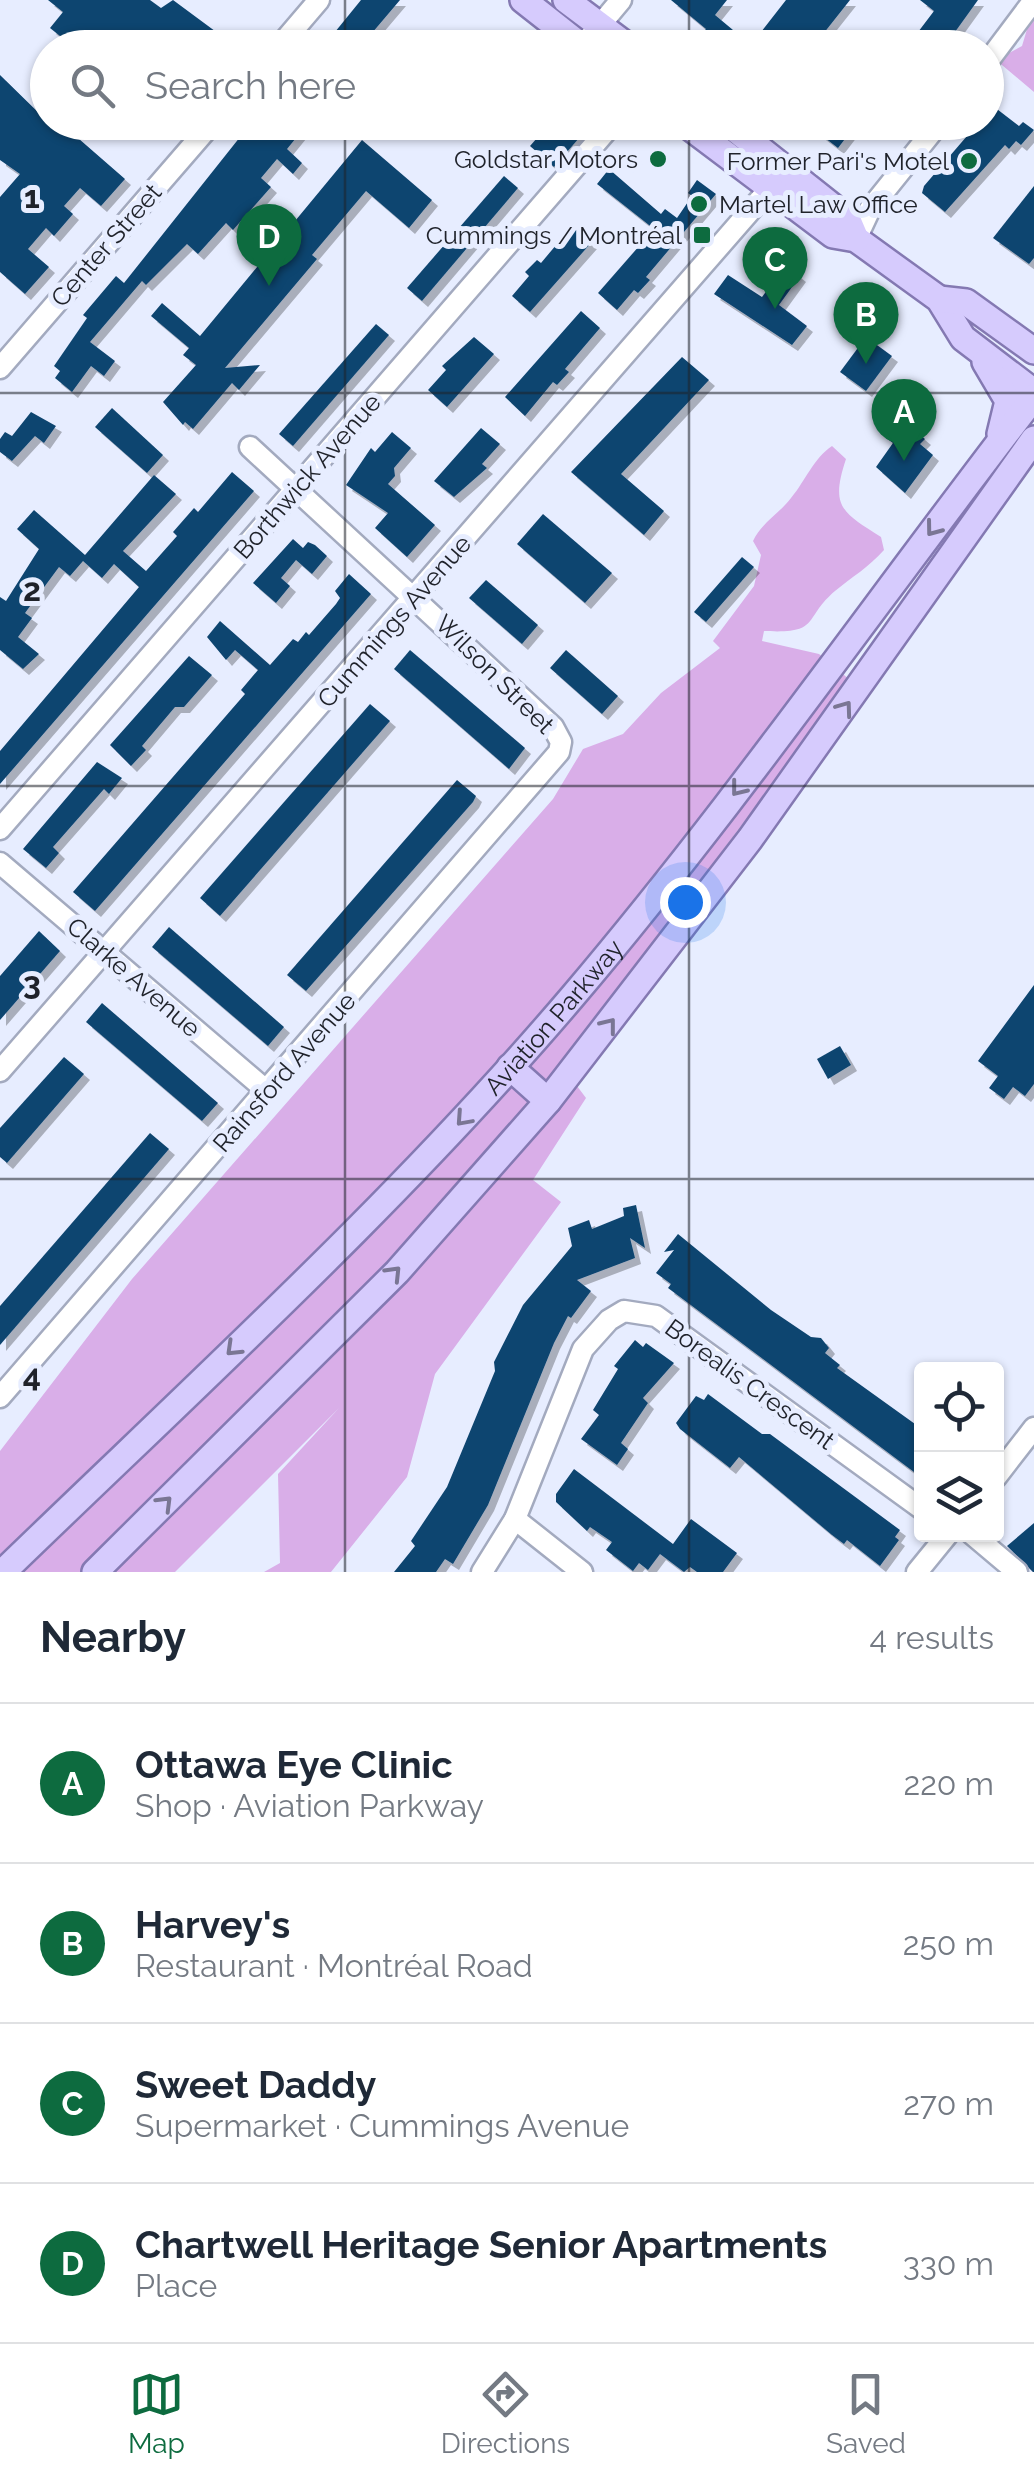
<!DOCTYPE html>
<html lang="en">
<head>
<meta charset="utf-8">
<style>
  :root { --surface:#fff; --page:#f2f2f3; --text:#1f2937; --muted:#747a83; --line:#e0e1e3; --accent:#0d6b3f }
  body { margin:0; font-family:Raleway,sans-serif; background:var(--page); color:var(--text) }
  .controls { position:absolute; right:30px; bottom:30px; display:grid; overflow:hidden; border-radius:10px; box-shadow:0 2px 8px #0004 }
  .controls button { width:90px; height:90px; display:grid; place-items:center; padding:0; border:0; border-bottom:2px solid var(--line); background:var(--surface); color:var(--text); font:50px sans-serif }
  .you { position:absolute; left:685px; top:902px; width:35px; height:35px; margin:-25px; border:8px solid #fff; border-radius:50%; background:#1a73e8; box-shadow:0 0 0 15px #1a73e833 }
  .badge { display:grid; place-items:center; width:65px; height:65px; border-radius:50%; background:var(--accent); color:#fff; font-size:32px; font-weight:700 }
  .pin { position:absolute; translate:-50% -82px; filter:drop-shadow(0 2px 5px #0008) }
  .pin::after { content:''; position:absolute; top:52px; width:35px; height:30px; background:inherit; clip-path:polygon(0 0,100% 0,50% 100%) }
  .list { margin:0; padding:0; list-style:none }
  h2 { display:flex; justify-content:space-between; align-items:center; height:130px; margin:0; padding:0 40px; font-size:42px }
  h2 small { font-size:32px; font-weight:400; color:var(--muted) }
  .list li { display:grid; grid-template-columns:65px 1fr auto; gap:30px; align-items:center; box-sizing:border-box; height:160px; padding:0 40px; border-top:2px solid var(--line) }
  .list b { display:block; font-size:38px; white-space:nowrap }
  .list p { margin:0; font-size:32px; white-space:nowrap; color:var(--muted) }
  .list em { font-size:32px; font-style:normal; color:var(--muted) }
  .icon { flex:none; width:55px; height:55px; fill:none; stroke:currentColor; stroke-width:2; stroke-linecap:round; stroke-linejoin:round }
  .map { position:relative; flex:none; width:1034px; height:1572px; overflow:hidden }
  .search { position:absolute; background:var(--surface); box-shadow:0 2px 8px #0004; left:30px; right:30px; top:30px; height:110px; display:flex; align-items:center; gap:25px; box-sizing:border-box; padding:0 35px; border-radius:55px; color:var(--muted); font-size:38px }
  .sheet { height:770px; background:var(--surface) }
  nav { display:flex; justify-content:space-around; align-items:center; box-sizing:border-box; height:140px; border-top:2px solid var(--line); background:var(--surface); font-size:28px; color:var(--muted) }
  nav a { display:grid; justify-items:center; gap:5px }
  nav .on { color:var(--accent) }
  .map>svg:first-child { display:block }
  .green { fill:#d9aee8 }
  .building { fill:#11456f; filter:url(#shadow) }
  .lines { fill:none; stroke-linecap:round; stroke-linejoin:round }
  .minor-casing { stroke:#a3aabf; stroke-width:25 }
  .major-casing { stroke:#8479b2; stroke-width:30 }
  .minor { stroke:#fff; stroke-width:20 }
  .major { stroke:#d6cbfd; stroke-width:25 }
  .oneway { stroke:#7a7694 }
  .grid { fill:none; stroke:#1f222a; stroke-width:2.5; stroke-opacity:0.55 }
  .poi-dot { fill:#0d6b3f; stroke:#e7edff; stroke-width:4 }
  .labels { text-anchor:middle; stroke-width:10; stroke-linejoin:round; paint-order:stroke }
  .poi-label { font-size:25px; fill:#1f222a; stroke:#e7edff; text-anchor:end }
  .street-label { font-size:25px; fill:#1f222a; stroke:#e7edff }
  .grid-label { font-size:32px; text-anchor:middle; font-weight:bold; fill:#1f222a; stroke:#e7edff; stroke-width:10; stroke-linejoin:round; paint-order:stroke }
</style>
</head>
<body>
<div class="map">
<svg width="1034" height="1572" viewBox="0 0 1034 1572">
  <defs>
    <filter id="shadow"><feDropShadow dx="6" dy="6" stdDeviation="0" flood-color="#0004"/></filter>
  </defs>
  <rect width="100%" height="100%" fill="#e7edff"/>
  <g class="green">
    <polygon points="1034,6 1034,92 996,60 1022,46"/>
    <path d="M 832,446 L 846,459 C 830,507 842,512 881,537 L 884,550 C 869,567 852,577 835,591 C 802,619 822,634 764,631 L 762,641 L 819,654 L 850,680 L 562,1066 L 586,1098 L 533,1180 L 561,1202 L 435,1374 L 407,1477 L 331,1572 L 264,1572 L 280,1563 L 278,1474 L 339,1408 L 175,1572 L 0,1572 L 0,1451 L 132,1279 L 553,799 L 583,749 L 623,734 L 661,693 L 720,648 L 713,641 L 754,586 L 761,555 L 753,541 C 762,522 779,514 791,498 C 806,480 813,459 832,446 Z"/>
  </g>
  <g class="building">
    <polygon points="48,0 150,0 161,8 173,0 223,37 216,48 75,48 50,28 63,12"/>
    <polygon points="361,0 400,0 372,33 377,38 369,48 322,48"/>
    <polygon points="671,0 727,0 715,15 751,45 786,0 850,0 812,48 691,48 706,29"/>
    <polygon points="920,0 978,0 955,32 961,36 952,48 921,48 912,40 934,11"/>
    <polygon points="0,75 48,122 59,128 63,125 125,179 101,206 80,188 64,206 73,214 54,236 46,228 28,249 49,267 25,294 0,272 0,197 20,174 0,160"/>
    <polygon points="993,106 1019,126 1023,122 1034,130 1021,145 1016,141 1009,149 1005,145 945,212 922,193 924,186 979,122 986,122"/>
    <polygon points="261,122 309,122 287,149 302,163 293,174 277,159 261,178 271,187 233,230 226,223 198,254 187,244 146,285 142,281 90,342 115,361 104,376 91,366 72,392 55,378 60,371 54,366 87,318 83,315 116,276 124,283 244,132 250,137"/>
    <polygon points="551,122 577,122 586,130 554,167 530,146"/>
    <polygon points="823,122 858,122 838,148 816,131"/>
    <polygon points="362,140 432,200 409,228 366,191 312,255 317,259 225,368 260,365 239,390 232,383 193,429 185,422 183,425 163,402 196,365 183,355 189,348 151,316 162,303 200,336"/>
    <polygon points="609,169 661,214 665,209 677,218 692,196 688,193 697,180 716,194 646,277 650,280 638,293 634,290 617,310 598,293 654,229 597,184"/>
    <polygon points="504,176 518,188 422,301 407,288"/>
    <polygon points="1034,186 1034,258 1029,264 993,238"/>
    <polygon points="572,226 591,243 530,312 512,296 529,276 525,272 537,260 541,263"/>
    <polygon points="786,265 800,276 779,305 807,326 792,345 714,294 728,275 762,297"/>
    <polygon points="581,311 600,328 565,369 569,372 557,385 553,382 525,416 505,397"/>
    <polygon points="376,324 389,335 293,446 279,434"/>
    <polygon points="474,337 494,354 447,407 428,390 446,370 442,366"/>
    <polygon points="866,337 892,356 866,391 840,372"/>
    <polygon points="682,357 709,380 621,474 664,511 644,535 571,472"/>
    <polygon points="112,408 163,455 147,473 95,427"/>
    <polygon points="31,412 56,426 44,443 35,436 12,461 0,452 0,439 5,432 12,436"/>
    <polygon points="901,419 925,439 920,444 933,455 905,493 876,467 893,443 886,438"/>
    <polygon points="481,428 500,444 482,464 487,468 454,497 434,481"/>
    <polygon points="392,432 411,448 394,468 395,476 388,484 435,525 407,557 375,528 388,513 346,485 371,448 375,452"/>
    <polygon points="232,472 254,491 0,784 0,751 139,587 114,564 102,578 83,561 70,576 59,567 25,613 32,618 18,637 39,654 23,669 0,650 0,597 6,601 39,549 17,529 34,510 85,555 154,475 176,494 123,551 146,571 177,536 173,532 194,508 198,512"/>
    <polygon points="543,514 612,573 585,603 517,544"/>
    <polygon points="293,539 303,548 308,542 315,545 327,556 312,574 296,560 281,578 290,586 276,603 253,583"/>
    <polygon points="742,557 754,567 706,622 694,612"/>
    <polygon points="349,574 371,594 95,911 73,892 245,694 241,690 258,670 235,650 226,660 207,637 220,621 270,665 293,639 298,642 306,632 309,635 336,604 340,598 335,591"/>
    <polygon points="486,580 538,625 522,644 469,598"/>
    <polygon points="410,650 525,748 509,769 394,669"/>
    <polygon points="566,650 618,696 602,714 550,668"/>
    <polygon points="189,656 212,675 184,707 175,707 142,746 146,750 131,766 110,745"/>
    <polygon points="370,704 390,721 220,916 200,898"/>
    <polygon points="97,762 122,778 109,794 104,789 53,847 59,853 46,868 23,849"/>
    <polygon points="457,780 476,796 473,802 306,991 287,975"/>
    <polygon points="169,927 284,1027 268,1046 152,947"/>
    <polygon points="39,931 60,951 0,1020 0,976"/>
    <polygon points="1034,985 1034,1084 1025,1096 1013,1087 1004,1099 989,1088 998,1076 978,1061"/>
    <polygon points="102,1003 218,1103 202,1121 86,1022"/>
    <polygon points="840,1046 851,1065 828,1079 817,1059"/>
    <polygon points="64,1057 84,1074 7,1163 0,1157 0,1128"/>
    <polygon points="150,1133 169,1149 0,1345 0,1306"/>
    <polygon points="636,1205 645,1248 630,1238 635,1258 577,1280 591,1291 571,1318 568,1316 554,1343 488,1505 453,1564 445,1559 436,1572 394,1572 415,1546 411,1541 447,1487 495,1371 494,1362 523,1305 572,1246 568,1228 589,1220 592,1229 624,1216 623,1208"/>
    <polygon points="678,1234 771,1310 811,1337 821,1338 829,1348 825,1353 840,1365 837,1368 922,1429 922,1462 914,1472 668,1288 671,1284 656,1273 674,1250 664,1252"/>
    <polygon points="635,1340 643,1347 646,1343 674,1363 643,1398 648,1403 621,1443 628,1449 617,1465 581,1439 599,1415 593,1410 618,1369 614,1366"/>
    <polygon points="708,1394 762,1434 770,1434 900,1530 895,1537 899,1540 880,1566 847,1540 844,1544 832,1535 739,1457 730,1468 680,1429 676,1423 696,1396 704,1400"/>
    <polygon points="574,1469 673,1544 691,1519 737,1553 723,1572 697,1572 690,1567 684,1572 660,1554 648,1570 639,1563 633,1571 606,1550 612,1542 590,1527 587,1531 556,1502 556,1494"/>
    <polygon points="1034,1523 1034,1572 1033,1572 1007,1546"/>
  </g>
  <g class="lines">
    <defs>
      <g id="minor">
        <polyline points="590,37 621,0"/>
        <polyline points="278,48 319,0"/>
        <polyline points="986,64 1034,0"/>
        <polyline points="856,239 870,209 940,122"/>
        <polyline points="0,368 213,122"/>
        <polyline points="0,829 614,122"/>
        <polyline points="0,863 267,1091"/>
        <polyline points="0,1071 778,179"/>
        <polyline points="0,1397 559,752 561,742 553,727 250,447"/>
        <polyline points="996,1477 1034,1428"/>
        <polyline points="515,1519 582,1572"/>
        <polyline points="972,1534 1017,1572"/>
        <polyline points="482,1572 515,1519 583,1349 609,1320 624,1311 656,1316 922,1509"/>
        <polyline points="917,1572 948,1534"/>
      </g>
      <g id="major">
        <polyline points="523,0 584,48"/>
        <polyline points="566,0 630,48"/>
        <polyline points="683,122 833,235 856,239 939,299 963,338 1034,392"/>
        <polyline points="726,122 847,218 856,239"/>
        <polyline points="939,299 966,302 1034,351"/>
        <polyline points="985,362 1008,401 1000,434"/>
        <polyline points="510,1067 548,1101"/>
        <path id="s1" d="M 3,1572 C 197,1384 398,1202 573,996 C 736,804 880,596 1034,397"/>
        <polyline points="95,1572 397,1272 548,1101 750,839 1034,439"/>
      </g>
    </defs>
    <use href="#minor" class="minor-casing"/>
    <use href="#major" class="major-casing"/>
    <use href="#minor" class="minor"/>
    <use href="#major" class="major"/>
  </g>
  <defs><path id="oneway-chevron" d="M-2-3.5L2.5 0L-2 3.5" fill="none" stroke-width="1.6" stroke-linecap="round" stroke-linejoin="round" transform="scale(2.5)"/></defs>
  <g class="oneway">
    <use href="#oneway-chevron" transform="translate(933 529) rotate(127)"/>
    <use href="#oneway-chevron" transform="translate(845 708) rotate(-54)"/>
    <use href="#oneway-chevron" transform="translate(738 789) rotate(128)"/>
    <use href="#oneway-chevron" transform="translate(609 1025) rotate(-52)"/>
    <use href="#oneway-chevron" transform="translate(463 1119) rotate(132)"/>
    <use href="#oneway-chevron" transform="translate(394 1273) rotate(-46)"/>
    <use href="#oneway-chevron" transform="translate(233 1349) rotate(136)"/>
    <use href="#oneway-chevron" transform="translate(165 1503) rotate(-45)"/>
  </g>
  <path class="grid" d="M 345,0 L 345,48M 689,0 L 689,48M 345,122 L 345,1572M 689,122 L 689,1572M 0,393 L 1034,393M 0,786 L 1034,786M 0,1179 L 1034,1179"/>
  <g class="poi-dot">
    <circle cx="658" cy="159" r="10"/>
    <circle cx="969" cy="161" r="10"/>
    <circle cx="699" cy="204" r="10"/>
    <rect x="692" y="225" width="20" height="20" rx="5"/>
  </g>
  <g class="labels">
    <g class="poi-label">
      <text x="638" y="168">Goldstar Motors</text>
      <text x="949" y="170">Former Pari's Motel</text>
      <text x="719" y="213" text-anchor="start">Martel Law Office</text>
      <text x="682" y="244">Cummings / Montréal</text>
    </g>
    <g class="street-label">
      <text transform="translate(106 245) rotate(-49)" y="9">Center Street</text>
      <text transform="translate(307 476) rotate(-49)" y="9">Borthwick Avenue</text>
      <text transform="translate(394 621) rotate(-49)" y="9">Cummings Avenue</text>
      <text transform="translate(495 674) rotate(45)" y="9">Wilson Street</text>
      <text transform="translate(134 977) rotate(41)" y="9">Clarke Avenue</text>
      <text dy="9" stroke="none"><textPath href="#s1" startOffset="782">Aviation Parkway</textPath></text>
      <text transform="translate(284 1072) rotate(-49)" y="9">Rainsford Avenue</text>
      <text transform="translate(750 1384) rotate(36)" y="9">Borealis Crescent</text>
    </g>
  </g>
  <g class="grid-label">
    <text x="32" y="208">1</text>
    <text x="32" y="601">2</text>
    <text x="32" y="994">3</text>
    <text x="32" y="1387">4</text>
  </g>
</svg>
<div class="controls">
<button><svg class="icon" aria-label="locate" viewBox="0 0 24 24"><circle cx="12" cy="12" r="6"/><path d="M12 2v4M12 18v4M2 12h4M18 12h4"/></svg></button>
<button><svg class="icon" aria-label="layers" viewBox="0 0 24 24"><path d="M12 4l9 5-9 5-9-5zM3 14l9 5 9-5"/></svg></button>
</div>
<div class="you"></div>
<div class="pin badge" style="left:904px;top:461px">A</div>
<div class="pin badge" style="left:866px;top:364px">B</div>
<div class="pin badge" style="left:775px;top:309px">C</div>
<div class="pin badge" style="left:269px;top:286px">D</div>
<div class="search"><svg class="icon" aria-label="search" viewBox="0 0 24 24"><circle cx="10" cy="10" r="6"/><path d="M15 15l6 6"/></svg>Search here</div>
</div>
<section class="sheet">
<h2>Nearby<small>4 results</small></h2>
<ul class="list">
<li><span class="badge">A</span><div><b>Ottawa Eye Clinic</b><p>Shop · Aviation Parkway</p></div><em>220 m</em></li>
<li><span class="badge">B</span><div><b>Harvey's</b><p>Restaurant · Montréal Road</p></div><em>250 m</em></li>
<li><span class="badge">C</span><div><b>Sweet Daddy</b><p>Supermarket · Cummings Avenue</p></div><em>270 m</em></li>
<li><span class="badge">D</span><div><b>Chartwell Heritage Senior Apartments</b><p>Place</p></div><em>330 m</em></li>
</ul>
</section>
<nav>
<a class="on"><svg class="icon" aria-label="map" viewBox="0 0 24 24"><path d="M3 6l6-2 6 2 6-2v14l-6 2-6-2-6 2zM9 4v14M15 6v14"/></svg>Map</a>
<a><svg class="icon" aria-label="directions" viewBox="0 0 24 24"><path d="M12 3l9 9-9 9-9-9zM9 14v-3h6M13 9l2 2-2 2"/></svg>Directions</a>
<a><svg class="icon" aria-label="saved" viewBox="0 0 24 24"><path d="M7 4h10v16l-5-4-5 4z"/></svg>Saved</a>
</nav>
</body>
</html>
